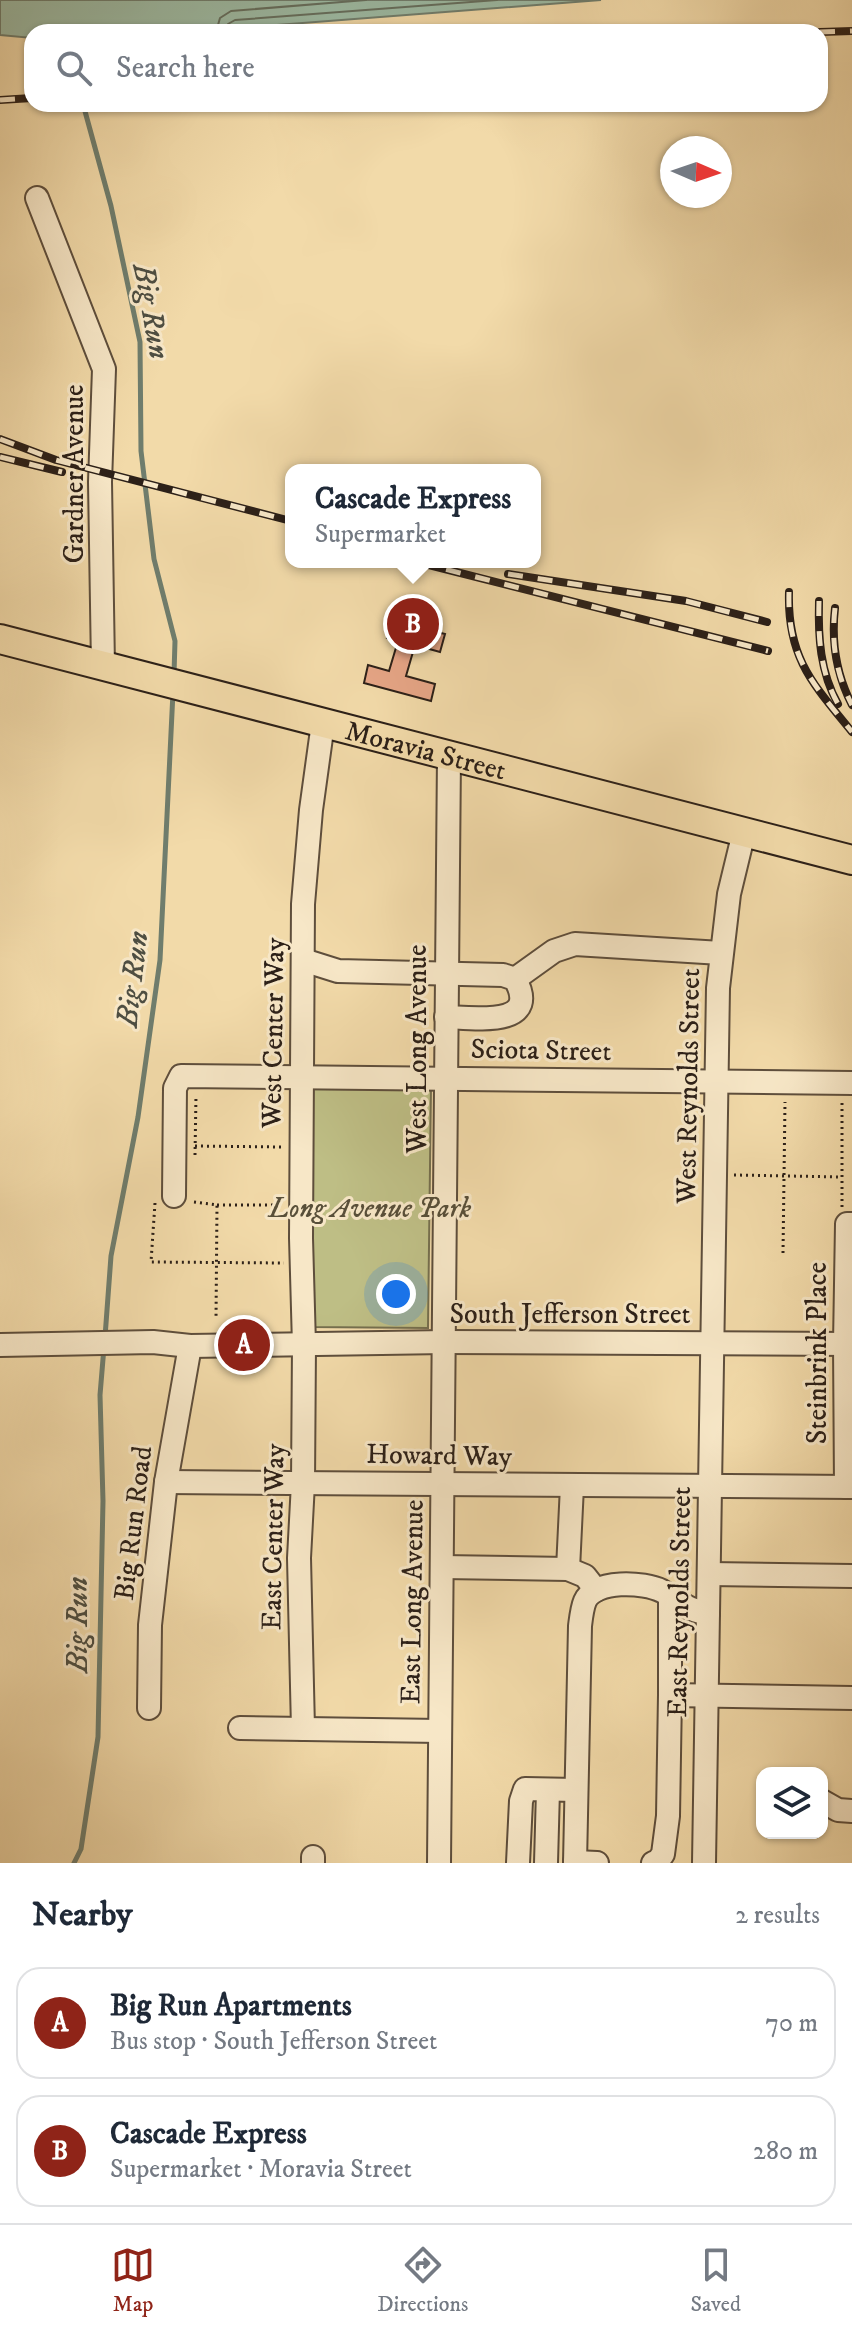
<!DOCTYPE html>
<html lang="en">
<head>
<meta charset="utf-8">
<style>
  :root { --surface:#fff; --page:#f2f2f3; --text:#1f2937; --muted:#747a83; --line:#e0e1e3; --accent:#8f2418 }
  body { margin:0; font-family:"IM FELL DW Pica",serif; background:var(--page); color:var(--text) }
  .controls { position:absolute; right:24px; bottom:24px; display:grid; overflow:hidden; border-radius:16px; box-shadow:0 2px 6px #0004 }
  .controls button { width:72px; height:72px; display:grid; place-items:center; padding:0; border:0; border-bottom:2px solid var(--line); background:var(--surface); color:var(--text); font:40px sans-serif }
  .compass { position:absolute; left:660px; top:136px; width:72px; height:72px; border-radius:50%; background:var(--surface); box-shadow:0 2px 6px #0004; rotate:92deg }
  .you { position:absolute; left:396px; top:1294px; width:28px; height:28px; margin:-20px; border:6px solid #fff; border-radius:50%; background:#1a73e8; box-shadow:0 0 0 12px #1a73e833 }
  .badge { display:grid; place-items:center; width:52px; height:52px; border-radius:50%; background:var(--accent); color:#fff; font-size:26px; font-weight:700 }
  .pin { position:absolute; translate:-50% -50%; border:4px solid #fff; box-shadow:0 2px 8px #0006 }
  .popup { position:absolute; left:285px; top:464px; width:256px; height:104px; box-sizing:border-box; display:grid; place-content:center; border-radius:16px; background:var(--surface); filter:drop-shadow(0 2px 6px #0005); font-size:26px; white-space:nowrap; color:var(--muted) }
  .popup b { font-size:30px; color:var(--text) }
  .popup::after { content:''; position:absolute; left:50%; top:100%; margin-left:-16px; border:16px solid transparent; border-top-color:var(--surface) }
  .list { margin:0; padding:0; list-style:none }
  h2 { display:flex; justify-content:space-between; align-items:center; height:104px; margin:0; padding:0 32px; font-size:34px }
  h2 small { font-size:26px; font-weight:400; color:var(--muted) }
  .list li { display:grid; grid-template-columns:52px 1fr auto; gap:24px; align-items:center; box-sizing:border-box; height:112px; margin:0 16px 16px; padding:0 16px; border:2px solid var(--line); border-radius:24px }
  .list b { display:block; font-size:30px; white-space:nowrap }
  .list p { margin:0; font-size:26px; white-space:nowrap; color:var(--muted) }
  .list em { font-size:26px; font-style:normal; color:var(--muted) }
  .icon { flex:none; width:44px; height:44px; fill:none; stroke:currentColor; stroke-width:2; stroke-linecap:round; stroke-linejoin:round }
  .map { position:relative; flex:none; width:852px; height:1863px; overflow:hidden }
  .search { position:absolute; background:var(--surface); box-shadow:0 2px 6px #0004; left:24px; right:24px; top:24px; height:88px; display:flex; align-items:center; gap:20px; box-sizing:border-box; padding:0 28px; border-radius:24px; color:var(--muted); font-size:30px }
  .sheet { height:360px; background:var(--surface) }
  nav { display:flex; justify-content:space-around; align-items:center; box-sizing:border-box; height:112px; border-top:2px solid var(--line); background:var(--surface); font-size:22px; color:var(--muted) }
  nav a { display:grid; justify-items:center; gap:4px }
  nav .on { color:var(--accent) }
  .map>svg:first-child { display:block }
  .green { fill:#bebe85; stroke:#756f4e; stroke-width:2 }
  .water { fill:#9cbba5; stroke:#6f7d6d; stroke-width:2 }
  .lines { fill:none; stroke-linecap:round; stroke-linejoin:round }
  .shore { stroke:#646e5e; stroke-width:2 }
  .stream { stroke:#6f7d6d; stroke-width:5 }
  .building { fill:#e7a687; stroke:#2c2018; stroke-width:2 }
  .minor-casing { stroke:#5e4e3c; stroke-width:26 }
  .major-casing { stroke:#2c2018; stroke-width:32 }
  .path { stroke:#2c2018; stroke-width:3; stroke-dasharray:2 4; stroke-linecap:butt }
  .minor { stroke:#f7e7c7; stroke-width:22 }
  .major { stroke:#f2daa9; stroke-width:28 }
  .rail-casing { stroke:#2c2018; stroke-width:8 }
  .rail { stroke:#f7e7c7; stroke-width:5; stroke-dasharray:15; stroke-linecap:butt }
  .labels { text-anchor:middle; stroke-width:6; stroke-linejoin:round; paint-order:stroke }
  .street-label { font-size:28px; fill:#2c2018; stroke:#f7e7c7 }
  .park-label { font-size:28px; font-style:italic; fill:#584f39; stroke:#f7e7c7 }
  .water-label { font-size:30px; font-style:italic; fill:#4e4e42; stroke:#f7e7c7 }
</style>
</head>
<body>
<div class="map">
<svg width="852" height="1863" viewBox="0 0 852 1863">
  <rect width="100%" height="100%" fill="#f2daa9"/>
  <filter id="stains"><feTurbulence type="fractalNoise" baseFrequency=".0025" numOctaves="4"/><feColorMatrix values="0 0 0 0 .2 0 0 0 0 .09 0 0 0 0 .02 0 0 0 .5 -.17"/></filter>
  <radialGradient id="worn" r=".72"><stop offset=".6" stop-color="#630" stop-opacity="0"/><stop offset="1" stop-color="#630" stop-opacity=".3"/></radialGradient>
  <polygon class="green" points="312,1085 431,1087 428,1328 309,1327"/>
  <polygon class="water" points="0,0 601,0 184,32 32,32 32,38 0,35"/>
  <g class="lines">
    <g class="shore">
      <polyline points="216,32 220,18 231,11 366,0"/>
      <polyline points="226,32 228,24 235,20 497,0"/>
    </g>
    <g class="stream">
      <polyline points="83,104 111,206 140,342 141,451 154,559 175,641 174,674"/>
      <polyline points="105,1337 111,1256 138,1117 160,960 173,692"/>
      <polyline points="74,1863 81,1849 98,1737 103,1501 100,1395 104,1347"/>
    </g>
  </g>
  <polygon class="building" points="396,606 437,617 433,631 445,634 440,652 415,645 406,676 435,684 431,701 364,683 368,665 389,671 398,641 387,638"/>
  <g class="lines">
    <defs>
      <g id="minor">
        <polyline points="37,198 104,369 100,482 103,666"/>
        <path d="M 303,960 L 338,971 L 503,975 L 515,979 C 542,1028 474,1018 446,1017"/>
        <polyline points="515,979 554,951 575,944 721,953"/>
        <polyline points="174,1196 175,1088 181,1076 852,1083"/>
        <polyline points="0,1345 153,1342 190,1346 445,1342 852,1344"/>
        <polyline points="166,1482 852,1487"/>
        <polyline points="846,1487 845,1344 847,1224 852,1224"/>
        <polyline points="442,1567 568,1569 585,1576 596,1590"/>
        <polyline points="568,1569 572,1486"/>
        <polyline points="709,1574 852,1576"/>
        <polyline points="670,1597 670,1695 852,1698"/>
        <polyline points="149,1708 150,1625 166,1482 190,1346"/>
        <polyline points="240,1728 440,1731"/>
        <polyline points="303,1729 299,1558 303,1483 304,1345 301,1238 303,904 311,810 323,723"/>
        <polyline points="822,1801 838,1810 852,1811"/>
        <polyline points="575,1862 597,1863"/>
        <polyline points="313,1863 313,1857"/>
        <polyline points="439,1863 449,756"/>
        <polyline points="518,1863 521,1801 525,1789 576,1790"/>
        <polyline points="546,1863 548,1790"/>
        <path d="M 575,1863 L 580,1626 C 581,1618 582,1608 585,1601 C 595,1579 644,1582 662,1591 C 678,1600 689,1612 708,1613"/>
        <polyline points="653,1863 658,1861 663,1854 668,1816 670,1695"/>
        <polyline points="704,1863 718,988 729,894 744,832"/>
      </g>
      <g id="major">
        <path id="s1" d="M 0,639 L 852,860"/>
      </g>
    </defs>
    <use href="#minor" class="minor-casing"/>
    <use href="#major" class="major-casing"/>
    <g class="path">
      <polyline points="195,1146 283,1147"/>
      <polyline points="195,1155 196,1095"/>
      <polyline points="734,1175 842,1177"/>
      <polyline points="194,1202 217,1205 216,1319"/>
      <polyline points="155,1203 151,1262 284,1263"/>
      <polyline points="217,1205 281,1205"/>
      <polyline points="842,1207 842,1102"/>
      <polyline points="783,1253 785,1102"/>
    </g>
    <use href="#minor" class="minor"/>
    <use href="#major" class="major"/>
    <defs>
      <g id="rail">
        <polyline points="820,32 852,31"/>
        <polyline points="0,100 32,98"/>
        <polyline points="0,439 56,460 291,521"/>
        <polyline points="0,457 62,472"/>
        <polyline points="417,562 768,651"/>
        <polyline points="508,574 686,601 767,622"/>
        <path d="M 789,592 C 787,658 813,684 852,732"/>
        <path d="M 819,601 C 818,637 820,672 838,704"/>
        <path d="M 835,608 C 831,643 836,674 852,705"/>
      </g>
    </defs>
    <use href="#rail" class="rail-casing"/>
    <use href="#rail" class="rail"/>
  </g>
  <g class="labels">
    <g class="street-label">
      <text transform="translate(73 474) rotate(-90)" y="10">Gardner Avenue</text>
      <text dy="10" stroke="none"><textPath href="#s1" startOffset="440">Moravia Street</textPath></text>
      <text transform="translate(272 1033) rotate(-89)" y="10">West Center Way</text>
      <text transform="translate(416 1049) rotate(-90)" y="10">West Long Avenue</text>
      <text transform="translate(541 1049) rotate(1)" y="10">Sciota Street</text>
      <text transform="translate(687 1086) rotate(-89)" y="10">West Reynolds Street</text>
      <text x="570" y="1323">South Jefferson Street</text>
      <text transform="translate(816 1353) rotate(-90)" y="10">Steinbrink Place</text>
      <text transform="translate(439 1454) rotate(1)" y="10">Howard Way</text>
      <text transform="translate(132 1523) rotate(-83)" y="10">Big Run Road</text>
      <text transform="translate(272 1537) rotate(-89)" y="10">East Center Way</text>
      <text transform="translate(411 1602) rotate(-89)" y="10">East Long Avenue</text>
      <text transform="translate(678 1602) rotate(-89)" y="10">East Reynolds Street</text>
    </g>
    <g class="park-label">
      <text x="370" y="1217">Long Avenue Park</text>
    </g>
    <g class="water-label">
      <text transform="translate(152 311) rotate(80)" y="10">Big Run</text>
      <text transform="translate(132 979) rotate(-83)" y="10">Big Run</text>
      <text transform="translate(77 1625) rotate(-90)" y="10">Big Run</text>
    </g>
  </g>
  <rect width="100%" height="100%" filter="url(#stains)"/>
  <rect width="100%" height="100%" fill="url(#worn)"/>
</svg>
<div class="controls">
<button><svg class="icon" aria-label="layers" viewBox="0 0 24 24"><path d="M12 4l9 5-9 5-9-5zM3 14l9 5 9-5"/></svg></button>
</div>
<svg class="compass" viewBox="-18 -18 36 36"><path d="M0-13l5 13h-10z" fill="#e53935"/><path d="M0 13l5-13h-10z" fill="#747a83"/></svg>
<div class="you"></div>
<div class="pin badge" style="left:244px;top:1345px">A</div>
<div class="pin badge" style="left:413px;top:624px">B</div>
<div class="popup"><b>Cascade Express</b>Supermarket</div>
<div class="search"><svg class="icon" aria-label="search" viewBox="0 0 24 24"><circle cx="10" cy="10" r="6"/><path d="M15 15l6 6"/></svg>Search here</div>
</div>
<section class="sheet">
<h2>Nearby<small>2 results</small></h2>
<ul class="list">
<li><span class="badge">A</span><div><b>Big Run Apartments</b><p>Bus stop · South Jefferson Street</p></div><em>70 m</em></li>
<li><span class="badge">B</span><div><b>Cascade Express</b><p>Supermarket · Moravia Street</p></div><em>280 m</em></li>
</ul>
</section>
<nav>
<a class="on"><svg class="icon" aria-label="map" viewBox="0 0 24 24"><path d="M3 6l6-2 6 2 6-2v14l-6 2-6-2-6 2zM9 4v14M15 6v14"/></svg>Map</a>
<a><svg class="icon" aria-label="directions" viewBox="0 0 24 24"><path d="M12 3l9 9-9 9-9-9zM9 14v-3h6M13 9l2 2-2 2"/></svg>Directions</a>
<a><svg class="icon" aria-label="saved" viewBox="0 0 24 24"><path d="M7 4h10v16l-5-4-5 4z"/></svg>Saved</a>
</nav>
</body>
</html>
